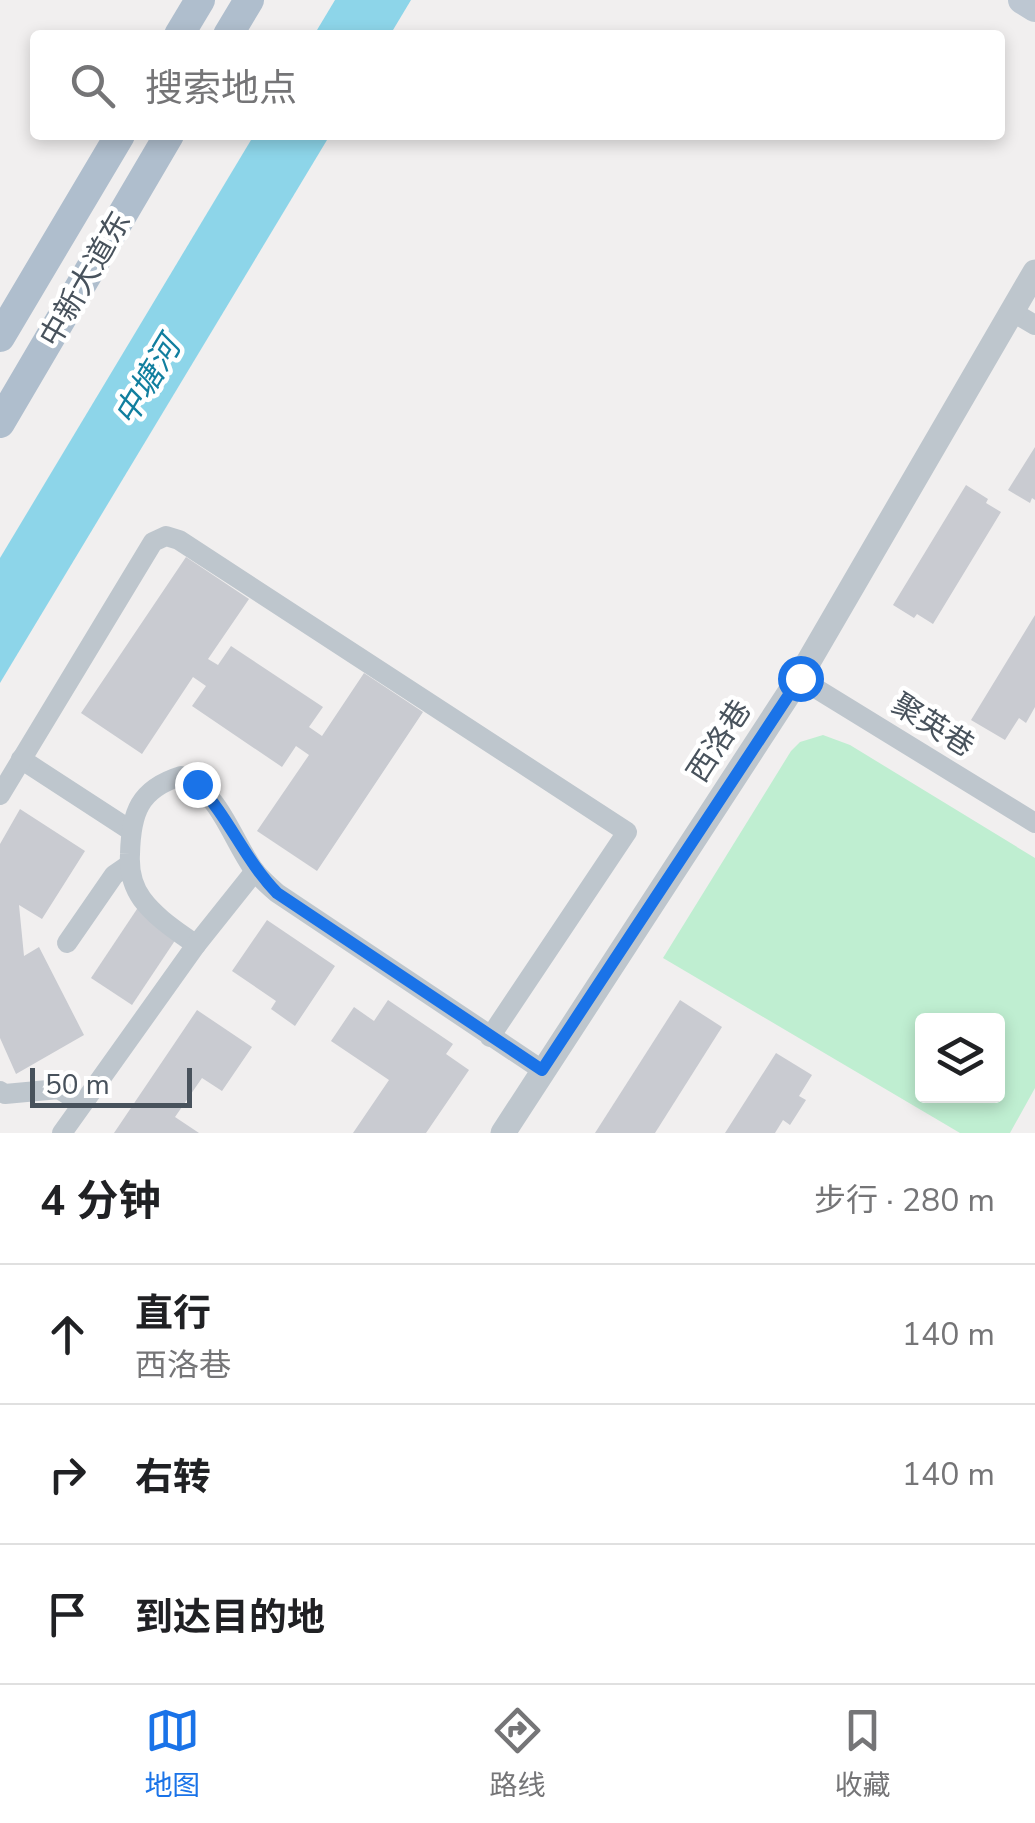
<!DOCTYPE html>
<html lang="zh">
<head>
<meta charset="utf-8">
<style>
  :root { --surface:#fff; --page:#f6f6f6; --text:#202124; --muted:#757577; --line:#e0e0e0; --accent:#1a73e8 }
  body { margin:0; font-family:"Nunito Sans","Noto Sans SC",sans-serif; background:var(--page); color:var(--text) }
  .controls { position:absolute; right:30px; bottom:30px; display:grid; overflow:hidden; border-radius:10px; box-shadow:0 5px 15px #0003 }
  .controls button { width:90px; height:90px; display:grid; place-items:center; padding:0; border:0; border-bottom:2px solid var(--line); background:var(--surface); color:var(--text); font:50px sans-serif }
  .scale { position:absolute; left:30px; bottom:25px; width:162px; box-sizing:border-box; padding-left:10px; border:5px solid #48525c; border-top:0; font-size:28px; line-height:35px; white-space:nowrap; color:#48525c; -webkit-text-stroke:8px #fff; paint-order:stroke }
  .stop { position:absolute; width:30px; height:30px; margin:-22px; border:8px solid #1a73e8; border-radius:50%; background:#fff }
  .stop.end { background:#1a73e8; border-color:#fff; box-shadow:0 2px 10px #0008 }
  .list { margin:0; padding:0; list-style:none }
  h2 { display:flex; justify-content:space-between; align-items:center; height:130px; margin:0; padding:0 40px; font-size:42px }
  h2 small { font-size:32px; font-weight:400; color:var(--muted) }
  .list li { display:grid; grid-template-columns:65px 1fr auto; gap:30px; align-items:center; box-sizing:border-box; height:140px; padding:0 40px; border-top:2px solid var(--line) }
  .list b { display:block; font-size:38px; white-space:nowrap }
  .list p { margin:0; font-size:32px; white-space:nowrap; color:var(--muted) }
  .list em { font-size:32px; font-style:normal; color:var(--muted) }
  .icon { flex:none; width:55px; height:55px; fill:none; stroke:currentColor; stroke-width:2; stroke-linecap:round; stroke-linejoin:round }
  .map { position:relative; flex:none; width:1035px; height:1133px; overflow:hidden }
  .search { position:absolute; background:var(--surface); box-shadow:0 5px 15px #0003; left:30px; right:30px; top:30px; height:110px; display:flex; align-items:center; gap:25px; box-sizing:border-box; padding:0 35px; border-radius:10px; color:var(--muted); font-size:38px }
  .sheet { height:550px; background:var(--surface) }
  nav { display:flex; justify-content:space-around; align-items:center; box-sizing:border-box; height:140px; border-top:2px solid var(--line); background:var(--surface); font-size:28px; color:var(--muted) }
  nav a { display:grid; justify-items:center; gap:5px }
  nav .on { color:var(--accent) }
  .map>svg:first-child { display:block }
  .green { fill:#bfeed1; fill-rule:evenodd }
  .water { fill:#8dd5e9 }
  .building { fill:#c9cbd1 }
  .lines { fill:none; stroke-linecap:round; stroke-linejoin:round }
  .minor { stroke:#bec6cd; stroke-width:20 }
  .tertiary { stroke:#bec6cd; stroke-width:25 }
  .secondary { stroke:#bdc7d2; stroke-width:28 }
  .primary { stroke:#afbecd; stroke-width:30 }
  .route { stroke:#1a73e8; stroke-width:12 }
  .labels { text-anchor:middle; stroke-width:9; stroke-linejoin:round; paint-order:stroke }
  .street-label { font-size:30px; fill:#48525c; stroke:#fff }
  .water-label { font-size:32px; font-style:italic; fill:#117f9f; stroke:#fff }
</style>
</head>
<body>
<div class="map">
<svg width="1035" height="1133" viewBox="0 0 1035 1133">
  <rect width="100%" height="100%" fill="#f1efef"/>
  <path class="green" d="M 823,735 L 850,745 L 1035,858 L 1035,1088 L 1010,1133 L 960,1133 L 663,958 L 791,751 L 800,742 ZM 922,1021 L 998,1021 L 998,1096 L 922,1096 Z"/>
  <g class="water">
    <polygon points="335,0 411,0 390,35 314,35"/>
    <polygon points="254,135 330,135 0,683 0,558"/>
  </g>
  <g class="building">
    <polygon points="1035,447 1035,500 1032,498 1030,503 1008,490"/>
    <polygon points="966,485 988,499 986,503 1001,512 933,624 917,614 914,618 893,605"/>
    <polygon points="186,557 249,599 208,659 218,665 231,646 323,707 309,727 322,736 364,673 423,712 317,871 257,831 309,755 296,746 282,767 192,706 206,686 193,677 142,754 81,713"/>
    <polygon points="1035,615 1035,707 1026,723 1019,718 1005,740 971,720"/>
    <polygon points="20,809 85,851 42,919 19,905 24,956 39,947 84,1035 16,1074 0,1038 0,844"/>
    <polygon points="139,906 180,933 132,1005 91,978"/>
    <polygon points="267,920 335,966 295,1026 271,1009 276,1001 232,971"/>
    <polygon points="388,1000 453,1044 446,1054 469,1070 426,1133 353,1133 389,1080 331,1041 354,1007 374,1021"/>
    <polygon points="680,1000 722,1027 655,1133 595,1133"/>
    <polygon points="197,1010 252,1047 222,1091 202,1078 175,1117 199,1133 114,1133"/>
    <polygon points="776,1053 812,1075 799,1096 806,1100 790,1125 783,1120 775,1133 725,1133"/>
  </g>
  <g class="lines">
    <g class="minor">
      <polyline points="1011,311 1035,325"/>
      <polyline points="799,678 1035,823"/>
      <polyline points="21,759 130,830"/>
      <polyline points="0,795 153,542 166,536 179,540 627,832 490,1037"/>
      <polyline points="67,943 114,875 130,864"/>
      <path d="M 196,945 C 177,931 156,918 142,899 C 132,885 129,871 130,854 C 131,813 139,789 181,776 C 221,794 230,836 254,870 C 260,878 269,886 277,893 L 542,1070"/>
      <polyline points="0,1091 5,1094 59,1089 81,1103"/>
      <polyline points="62,1133 196,945 255,871"/>
    </g>
    <polyline class="tertiary" points="503,1133 799,678 1035,272"/>
    <polyline class="secondary" points="1022,0 1035,8"/>
    <g class="primary">
      <polyline points="179,35 200,0"/>
      <polyline points="228,35 249,0"/>
      <polyline points="0,337 120,135"/>
      <polyline points="0,423 169,135"/>
    </g>
  </g>
  <g class="lines">
    <path class="route" d="M 197,784 C 229,817 244,859 277,893 L 542,1070 L 800,678"/>
  </g>
  <g class="labels">
    <g class="street-label">
      <text transform="translate(85 279) rotate(-60)" y="10">中新大道东</text>
      <text transform="translate(933 725) rotate(32)" y="10">聚英巷</text>
      <text transform="translate(719 741) rotate(-57)" y="10">西洛巷</text>
    </g>
    <g class="water-label">
      <text transform="translate(147 381) rotate(-59)" y="11">中塘河</text>
    </g>
  </g>
</svg>
<div class="controls">
<button><svg class="icon" aria-label="layers" viewBox="0 0 24 24"><path d="M12 4l9 5-9 5-9-5zM3 14l9 5 9-5"/></svg></button>
</div>
<div class="scale">50 m</div>
<div class="stop" style="left:800px;top:678px"></div>
<div class="stop end" style="left:197px;top:784px"></div>
<div class="search"><svg class="icon" aria-label="search" viewBox="0 0 24 24"><circle cx="10" cy="10" r="6"/><path d="M15 15l6 6"/></svg>搜索地点</div>
</div>
<section class="sheet">
<h2>4 分钟<small>步行 · 280 m</small></h2>
<ul class="list">
<li><svg class="icon" aria-label="ahead" viewBox="0 0 24 24"><path d="M12 20V5M6 11l6-6 6 6"/></svg><div><b>直行</b><p>西洛巷</p></div><em>140 m</em></li>
<li><svg class="icon" aria-label="right" viewBox="0 0 24 24"><path d="M7 20v-9h11M14 6l5 5-5 5"/></svg><div><b>右转</b></div><em>140 m</em></li>
<li><svg class="icon" aria-label="arrive" viewBox="0 0 24 24"><path d="M6 21V4h12l-3 4 3 4H6"/></svg><div><b>到达目的地</b></div></li>
</ul>
</section>
<nav>
<a class="on"><svg class="icon" aria-label="map" viewBox="0 0 24 24"><path d="M3 6l6-2 6 2 6-2v14l-6 2-6-2-6 2zM9 4v14M15 6v14"/></svg>地图</a>
<a><svg class="icon" aria-label="directions" viewBox="0 0 24 24"><path d="M12 3l9 9-9 9-9-9zM9 14v-3h6M13 9l2 2-2 2"/></svg>路线</a>
<a><svg class="icon" aria-label="saved" viewBox="0 0 24 24"><path d="M7 4h10v16l-5-4-5 4z"/></svg>收藏</a>
</nav>
</body>
</html>
